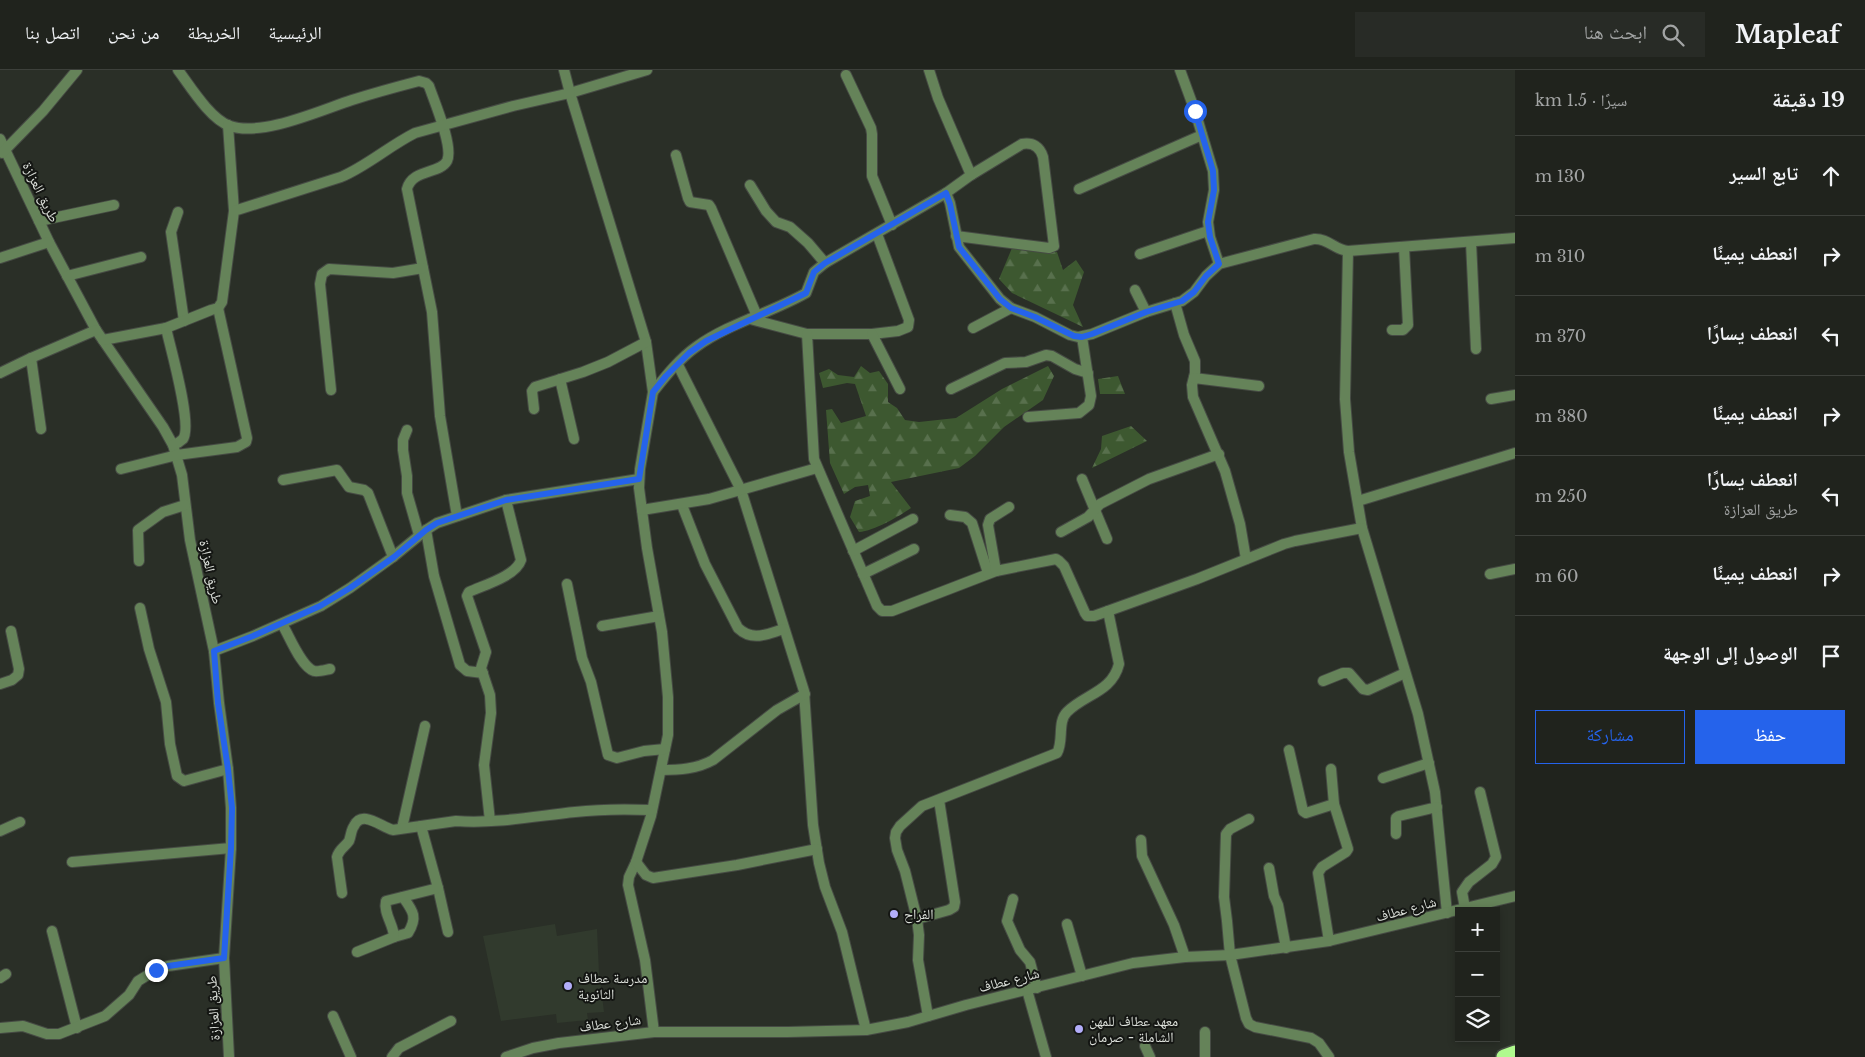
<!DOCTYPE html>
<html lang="ar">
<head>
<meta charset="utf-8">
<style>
  :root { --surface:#20231d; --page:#282b26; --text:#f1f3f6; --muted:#a2a4a4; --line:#3d403b; --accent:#2563eb }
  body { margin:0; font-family:"Libre Baskerville","Noto Naskh Arabic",serif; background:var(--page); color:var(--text); direction:rtl }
  .controls { position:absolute; right:15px; bottom:15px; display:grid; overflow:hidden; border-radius:0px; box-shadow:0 2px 8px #0003 }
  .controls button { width:45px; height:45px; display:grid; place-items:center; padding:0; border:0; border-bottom:1px solid var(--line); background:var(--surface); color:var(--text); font:25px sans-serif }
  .stop { position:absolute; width:15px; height:15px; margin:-11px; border:4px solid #2563eb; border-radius:50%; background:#fff }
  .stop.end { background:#2563eb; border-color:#fff; box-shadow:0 1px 5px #0008 }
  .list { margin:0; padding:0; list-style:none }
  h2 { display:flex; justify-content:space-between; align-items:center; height:65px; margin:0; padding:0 20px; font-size:21px }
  h2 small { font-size:16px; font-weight:400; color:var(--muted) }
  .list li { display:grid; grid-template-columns:32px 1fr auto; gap:15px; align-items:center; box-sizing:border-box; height:80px; padding:0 20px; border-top:1px solid var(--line) }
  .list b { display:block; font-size:19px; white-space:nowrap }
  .list p { margin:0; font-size:16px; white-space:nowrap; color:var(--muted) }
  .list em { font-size:16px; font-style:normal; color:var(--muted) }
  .actions { display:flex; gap:10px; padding:15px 20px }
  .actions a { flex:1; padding:11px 0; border:1px solid var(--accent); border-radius:0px; text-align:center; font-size:18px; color:var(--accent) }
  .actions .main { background:var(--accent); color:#fff }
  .icon { flex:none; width:28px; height:28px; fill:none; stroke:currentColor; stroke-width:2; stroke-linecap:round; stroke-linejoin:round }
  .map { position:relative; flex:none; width:1515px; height:987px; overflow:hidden; direction:ltr }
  header { display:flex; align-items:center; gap:30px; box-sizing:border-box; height:70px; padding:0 25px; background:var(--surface); border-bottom:1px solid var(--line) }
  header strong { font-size:24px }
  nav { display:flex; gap:28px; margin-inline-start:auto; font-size:18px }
  .search { width:350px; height:45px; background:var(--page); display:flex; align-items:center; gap:12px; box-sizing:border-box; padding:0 18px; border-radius:0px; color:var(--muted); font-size:19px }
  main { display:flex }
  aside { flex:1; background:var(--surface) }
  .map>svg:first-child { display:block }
  .built { fill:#313a2d }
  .forest { fill:url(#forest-firs) }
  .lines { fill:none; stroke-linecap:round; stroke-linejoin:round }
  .minor-casing { stroke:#464b44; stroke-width:12 }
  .highway-casing { stroke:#464b44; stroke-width:18 }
  .minor { stroke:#658359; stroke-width:10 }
  .highway { stroke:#b0fa8e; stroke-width:15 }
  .route { stroke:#2563eb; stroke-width:6 }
  .poi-dot { fill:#b2adf9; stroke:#141613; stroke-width:2 }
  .labels { text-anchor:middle; stroke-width:4; stroke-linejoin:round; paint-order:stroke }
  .street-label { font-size:14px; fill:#dce0da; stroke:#141613 }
  .poi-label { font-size:14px; fill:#dce0da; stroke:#141613; text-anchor:start }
</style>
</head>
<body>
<header>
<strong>Mapleaf</strong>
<div class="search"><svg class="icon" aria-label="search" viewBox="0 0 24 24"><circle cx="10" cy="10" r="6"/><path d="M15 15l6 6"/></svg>ابحث هنا</div>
<nav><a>الرئيسية</a><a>الخريطة</a><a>من نحن</a><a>اتصل بنا</a></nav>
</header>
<main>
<aside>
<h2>19 دقيقة<small>سيرًا · 1.5 km</small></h2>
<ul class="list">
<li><svg class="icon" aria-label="ahead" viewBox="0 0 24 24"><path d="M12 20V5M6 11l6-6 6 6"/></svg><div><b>تابع السير</b></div><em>130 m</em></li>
<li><svg class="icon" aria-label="right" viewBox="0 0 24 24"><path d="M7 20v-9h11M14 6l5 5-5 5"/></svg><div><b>انعطف يمينًا</b></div><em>310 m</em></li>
<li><svg class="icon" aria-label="left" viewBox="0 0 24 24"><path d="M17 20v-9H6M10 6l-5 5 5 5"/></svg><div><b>انعطف يسارًا</b></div><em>370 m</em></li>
<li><svg class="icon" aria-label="right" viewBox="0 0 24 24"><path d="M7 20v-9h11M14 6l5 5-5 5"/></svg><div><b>انعطف يمينًا</b></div><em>380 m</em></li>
<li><svg class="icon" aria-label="left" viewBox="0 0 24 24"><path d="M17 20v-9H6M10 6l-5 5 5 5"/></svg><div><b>انعطف يسارًا</b><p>طريق العزازة</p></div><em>250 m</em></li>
<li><svg class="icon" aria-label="right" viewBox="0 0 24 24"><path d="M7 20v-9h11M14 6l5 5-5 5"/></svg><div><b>انعطف يمينًا</b></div><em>60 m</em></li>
<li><svg class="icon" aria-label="arrive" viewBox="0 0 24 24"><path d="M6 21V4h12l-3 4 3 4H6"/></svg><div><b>الوصول إلى الوجهة</b></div></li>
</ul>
<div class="actions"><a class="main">حفظ</a><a>مشاركة</a></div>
</aside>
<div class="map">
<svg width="1515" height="987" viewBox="0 0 1515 987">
  <defs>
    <pattern id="forest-firs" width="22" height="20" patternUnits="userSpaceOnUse" patternTransform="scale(1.25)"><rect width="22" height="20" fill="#3d5830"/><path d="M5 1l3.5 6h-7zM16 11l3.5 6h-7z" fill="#58704d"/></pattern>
  </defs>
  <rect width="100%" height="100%" fill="#2a2f27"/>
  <polygon class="built" points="555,854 557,866 597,859 599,903 604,942 587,943 588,950 557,953 556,944 501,951 483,866"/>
  <g class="forest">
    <polygon points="1012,178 1057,182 1063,200 1076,190 1084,202 1073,235 1083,257 1012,223 999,209"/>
    <path d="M 861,296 L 870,303 L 879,301 L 888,314 L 888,332 L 897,338 L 905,350 L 919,352 L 956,348 L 1002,319 L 1048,296 L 1054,306 L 1043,330 L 1004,357 L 975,386 L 959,398 L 891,412 L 911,438 C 898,447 874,461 859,462 L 850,447 L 855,431 L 870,426 L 868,415 L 855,417 L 844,424 L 830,393 L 826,340 L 832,339 L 841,353 L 866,346 L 855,314 L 847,313 L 823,318 L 819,303 L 829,299 L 838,305 L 854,307 Z"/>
    <polygon points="1118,306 1125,324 1100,324 1098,309"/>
    <polygon points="1131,356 1147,371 1092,398 1101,379 1102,366"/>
  </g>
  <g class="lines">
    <defs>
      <g id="minor">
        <path d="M 178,0 C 190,16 210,49 230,56 C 262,67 321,40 352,30 C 374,23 396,17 419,11 L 426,13 L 429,16 C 434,31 454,77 447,91 C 440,104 412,99 407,119 L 432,242 L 440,346 L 457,446"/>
        <polyline points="647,0 570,23 646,272 653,322 640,399 639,418 647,478 662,562 668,627 668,665 651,746 636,792 629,807 628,815 645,890 654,962"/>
        <polyline points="929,0 938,28 971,105"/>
        <polyline points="1180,0 1195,41 1213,101 1214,120 1208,152 1210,167 1219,194"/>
        <polyline points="846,5 871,58 872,64 872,106 892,155"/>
        <polyline points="228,55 234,141"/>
        <polyline points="0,69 49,172 96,260 163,357 173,375 182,405 190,470 214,581 219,633 228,699 231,738 231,778 224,888 229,987"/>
        <polyline points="2,83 43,41 77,0"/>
        <polyline points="676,85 688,128 690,132 709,135 711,138 757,246"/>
        <polyline points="750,115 766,141 776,152 790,157 808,173 825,193"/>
        <polyline points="1079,119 1202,65"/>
        <path d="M 946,123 L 950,133 L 959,177 L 1000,229 L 1011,238 L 1035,247 L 1070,265 L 1078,267 L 1092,264 L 1146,242 L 1182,231 L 1194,222 L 1206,206 L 1219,194 L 1314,169 C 1328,168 1335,180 1348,181 L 1515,168"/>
        <polyline points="178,142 171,162 184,251"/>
        <polyline points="39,151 114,135"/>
        <polyline points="1471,172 1476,279"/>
        <polyline points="1348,181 1345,329 1349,382 1362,458 1418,644 1435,722 1447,843"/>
        <polyline points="1140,184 1208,161"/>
        <polyline points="0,188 49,172"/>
        <polyline points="67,206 141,187"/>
        <polyline points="1135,220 1146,242"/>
        <polyline points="1175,233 1184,265 1195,291 1195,303 1192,315 1193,327 1225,401 1240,454 1246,489"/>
        <polyline points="750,249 807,264 872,264 898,261 908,257 909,250 877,164"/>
        <polyline points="973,258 1011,238"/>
        <polyline points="1392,260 1403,260 1408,255 1404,177"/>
        <polyline points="807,264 814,389 877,536 882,541 892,541 996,501 1056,489 1059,491 1064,496 1085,543 1087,546 1094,546 1197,509 1284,474 1295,471 1362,458"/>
        <polyline points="872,264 900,319"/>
        <polyline points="103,270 166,258"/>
        <polyline points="31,288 41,359"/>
        <polyline points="678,295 741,420 804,621 813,755 819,793 825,817 842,862 866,960"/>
        <polyline points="0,303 31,288 96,260"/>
        <polyline points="1194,308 1259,316"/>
        <polyline points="560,309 574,369"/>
        <polyline points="951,319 1005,293 1026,292 1046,285 1052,286 1075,299 1088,303"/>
        <polyline points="331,320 320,214 322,204 329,199 393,203 423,198"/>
        <path d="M 653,322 C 665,307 679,289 696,277 C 729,253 771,243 806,223 L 814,202 L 825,193 L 946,123 L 971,105 L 1022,74 C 1033,72 1040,77 1043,87 L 1054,176 L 1049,178 L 956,166"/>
        <polyline points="1491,329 1515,325"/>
        <polyline points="534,339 532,321 535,317 583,302 608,292 646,272"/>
        <polyline points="1028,347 1079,343 1089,335 1091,326 1082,267"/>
        <polyline points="407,360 403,370 403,380 407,406 407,423 419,465"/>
        <path d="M 173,375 C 176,374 181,371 183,369 C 193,355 170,277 166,258 L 211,240 L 218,238 L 222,232 L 234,141 L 341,107 C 367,96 389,76 415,63 L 513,36 L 570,23 L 564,0"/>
        <polyline points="121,399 177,385 237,377 246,372 247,368 218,238"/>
        <polyline points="1082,409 1107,469"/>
        <polyline points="283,410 337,400 349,417 364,420 368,423 393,487"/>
        <polyline points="1358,431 1515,383"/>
        <path d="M 682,435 L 705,494 L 738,558 C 753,572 766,564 784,559"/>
        <polyline points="642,440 709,429 817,398"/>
        <polyline points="950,445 965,447 972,453 988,503"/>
        <polyline points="426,460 434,506 460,595 467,601 483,603"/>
        <polyline points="1061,462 1088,447 1100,434 1149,409 1219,384"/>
        <polyline points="853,481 913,449"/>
        <polyline points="139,491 138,460 163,442 185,435"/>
        <polyline points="996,501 988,455 990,449 1009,437"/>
        <polyline points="863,504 914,479"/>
        <polyline points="1490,504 1515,499"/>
        <polyline points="567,514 582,588 591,612 608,685 617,688 644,681 665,679"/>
        <polyline points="140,538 149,579 166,632 170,674 177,706 184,711 228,699"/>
        <path d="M 282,554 C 289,565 301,597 314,601 C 318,602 325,600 330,599"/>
        <polyline points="602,556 659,546"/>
        <polyline points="214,581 253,566 321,536 350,518 393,487 426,460 437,453 506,430 639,409"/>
        <polyline points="1323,611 1343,603 1349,603 1363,619 1368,620 1405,603"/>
        <polyline points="0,614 12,610 18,605 19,599 11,561"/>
        <polyline points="1289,680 1303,741 1306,743 1334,734"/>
        <path d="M 661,700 C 679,700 697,699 713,690 L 777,640 L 805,624"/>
        <polyline points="1383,708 1429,693"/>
        <polyline points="1249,749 1230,759 1226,764 1224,827 1227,851 1230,885 1246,948 1249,954 1255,957 1311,968 1319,973 1329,987"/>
        <path d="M 490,751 L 484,695 L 491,643 L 490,625 L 481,598 L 486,582 L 467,526 L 469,522 C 484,515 516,506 521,490 L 506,430"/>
        <polyline points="402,758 425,656"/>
        <polyline points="0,761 20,752"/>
        <polyline points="1396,764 1396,748 1399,746 1437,737"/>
        <polyline points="1141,770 1142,786 1174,855 1185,887"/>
        <polyline points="72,792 231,778"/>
        <polyline points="636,792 646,805 653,808 737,795 817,779"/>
        <polyline points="1269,798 1274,826 1278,835 1286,878"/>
        <polyline points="438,818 448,862"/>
        <path d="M 342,823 L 337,787 C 339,779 345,777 349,771 C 351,766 351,760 354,756 C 362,739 381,757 393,760 L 456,751 C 495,754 536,746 575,742 C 600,739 627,739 652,740"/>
        <polyline points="1013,829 1007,851 1020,880 1030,892 1037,918"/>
        <polyline points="1465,838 1462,822 1469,812 1492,794 1496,787 1480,722"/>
        <polyline points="917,849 949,840 954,837 955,832 939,730"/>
        <polyline points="1067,854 1082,906"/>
        <polyline points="52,861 77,958"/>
        <path d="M 394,867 L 408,863 C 418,847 413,841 403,827"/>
        <polyline points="1329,871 1318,803 1322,797 1346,782 1348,779 1334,734 1331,699"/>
        <path d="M 357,882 L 394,867 C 394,855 383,843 386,831 L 438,818 L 421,756"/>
        <polyline points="0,908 6,904"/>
        <polyline points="1027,920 1046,987"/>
        <polyline points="333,946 351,987"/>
        <path d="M 928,946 L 918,890 L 919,865 L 917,849 L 905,801 L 897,780 L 895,768 L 896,762 L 900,756 L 922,736 L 1057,683 C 1064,671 1057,652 1067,642 C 1085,624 1112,622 1119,594 L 1108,541"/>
        <polyline points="0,958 23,956 47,964 59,964 105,946 129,925 138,911 156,900 168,896 224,888"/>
        <polyline points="1145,976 1150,987"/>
        <polyline points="392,987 399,978 451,951"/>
        <polyline points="506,987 533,978 559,973 654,962 788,962 866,960 908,952 966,935 1133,893 1185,887 1230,885 1329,871 1515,826"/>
        <polyline points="1205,987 1205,962"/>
      </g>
      <polyline id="highway" points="1504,987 1515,983"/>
    </defs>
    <use href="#minor" class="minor-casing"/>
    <use href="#highway" class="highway-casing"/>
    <use href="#minor" class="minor"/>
    <use href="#highway" class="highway"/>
  </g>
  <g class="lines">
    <polyline class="route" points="156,900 168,896 224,888 231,778 232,738 228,699 218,633 214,581 253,566 320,536 350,518 394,487 426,460 437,453 506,430 639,409 653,322 666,306 689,283 706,271 806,223 814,202 825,193 946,123 950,134 959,177 1000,229 1011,238 1035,247 1074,266 1082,267 1092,264 1146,242 1182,231 1194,222 1206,206 1219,194 1210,167 1208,152 1214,120 1213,101 1195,41"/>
  </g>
  <g class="poi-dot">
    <circle cx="894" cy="844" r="5"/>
    <circle cx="568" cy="916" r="5"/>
    <circle cx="1079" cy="959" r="5"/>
  </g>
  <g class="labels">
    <g class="street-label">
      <text transform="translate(41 122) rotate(64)" y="5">طريق العزازة</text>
      <text transform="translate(211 502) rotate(78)" y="5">طريق العزازة</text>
      <text transform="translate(1406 839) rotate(-15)" y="5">شارع عطاف</text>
      <text transform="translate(1009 910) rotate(-14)" y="5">شارع عطاف</text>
      <text transform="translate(213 938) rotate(-93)" y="5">طريق العزازة</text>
      <text transform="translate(610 953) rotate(-7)" y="5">شارع عطاف</text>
    </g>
    <g class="poi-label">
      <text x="904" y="849">الفراح</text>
      <text x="578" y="913">مدرسة عطاف<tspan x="578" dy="16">الثانوية</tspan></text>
      <text x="1089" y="956">معهد عطاف للمهن<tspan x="1089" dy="16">الشاملة - صرمان</tspan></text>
    </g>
  </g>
</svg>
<div class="controls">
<button>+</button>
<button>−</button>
<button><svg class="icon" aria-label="layers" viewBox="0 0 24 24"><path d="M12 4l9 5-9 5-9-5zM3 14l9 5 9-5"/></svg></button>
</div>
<div class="stop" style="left:1195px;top:41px"></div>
<div class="stop end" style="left:156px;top:900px"></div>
</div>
</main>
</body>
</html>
